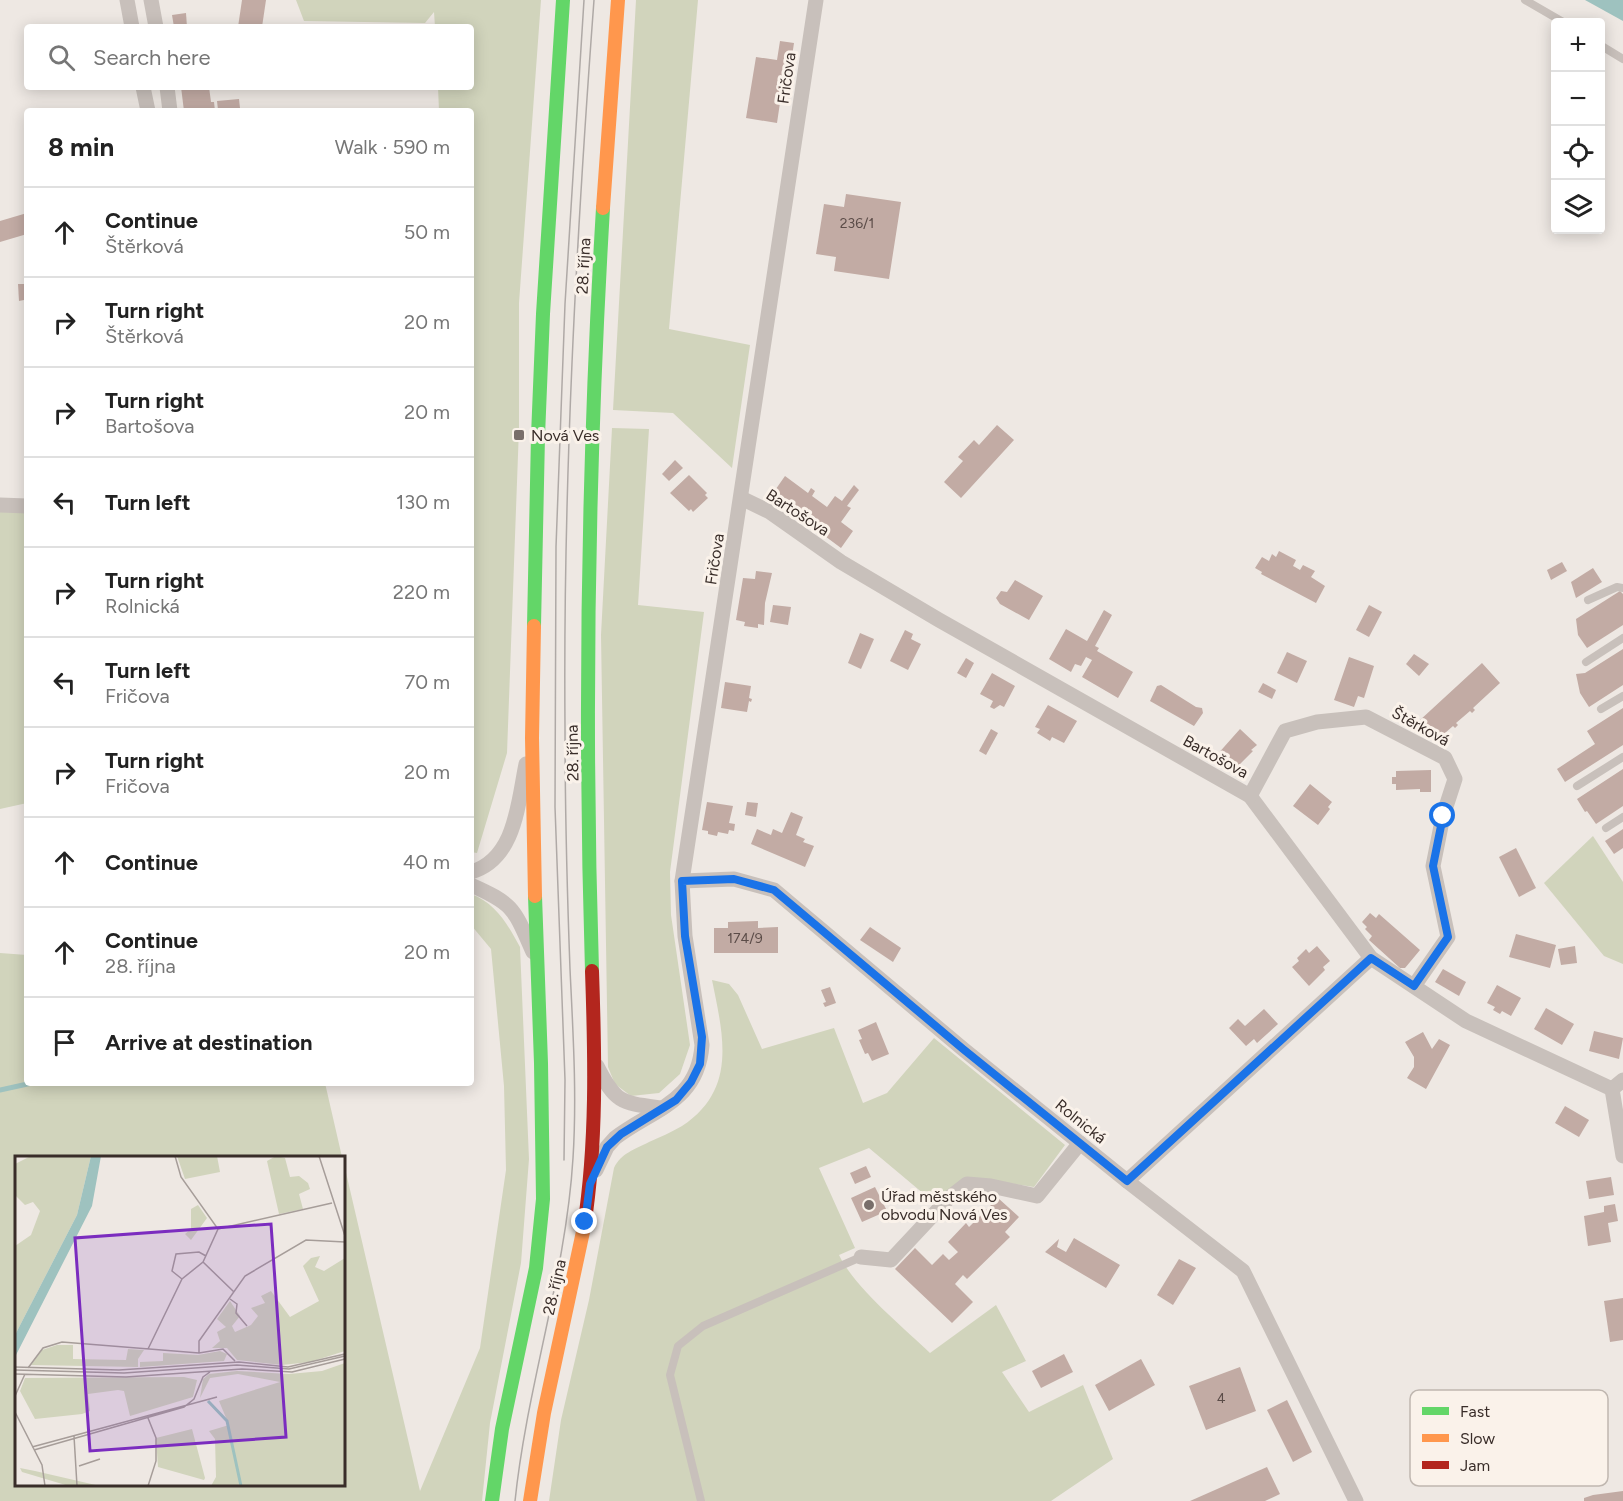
<!DOCTYPE html>
<html lang="en">
<head>
<meta charset="utf-8">
<style>
  :root { --surface:#fff; --page:#f2f2f2; --text:#222; --muted:#767676; --line:#e0e0e0 }
  body { margin:0; font-family:Figtree,sans-serif; background:var(--page); color:var(--text) }
  .controls { position:absolute; right:18px; top:18px; display:grid; overflow:hidden; border-radius:6px; box-shadow:0 3px 15px #0003 }
  .controls button { width:54px; height:54px; display:grid; place-items:center; padding:0; border:0; border-bottom:2px solid var(--line); background:var(--surface); color:var(--text); font:30px sans-serif }
  .stop { position:absolute; width:18px; height:18px; margin:-14px; border:4px solid #1a73e8; border-radius:50%; background:#fff }
  .stop.end { background:#1a73e8; border-color:#fff; box-shadow:0 2px 6px #0008 }
  .list { margin:0; padding:0; list-style:none }
  h2 { display:flex; justify-content:space-between; align-items:center; height:78px; margin:0; padding:0 24px; font-size:26px }
  h2 small { font-size:20px; font-weight:400; color:var(--muted) }
  .list li { display:grid; grid-template-columns:39px 1fr auto; gap:18px; align-items:center; box-sizing:border-box; height:90px; padding:0 24px; border-top:2px solid var(--line) }
  .list b { display:block; font-size:22px; white-space:nowrap }
  .list p { margin:0; font-size:20px; white-space:nowrap; color:var(--muted) }
  .list em { font-size:20px; font-style:normal; color:var(--muted) }
  .icon { flex:none; width:33px; height:33px; fill:none; stroke:currentColor; stroke-width:2; stroke-linecap:round; stroke-linejoin:round }
  .map { position:relative; flex:none; width:1623px; height:1501px; overflow:hidden }
  .search { position:absolute; background:var(--surface); box-shadow:0 3px 15px #0003; left:24px; top:24px; width:450px; height:66px; display:flex; align-items:center; gap:15px; box-sizing:border-box; padding:0 21px; border-radius:6px; color:var(--muted); font-size:22px }
  .panel { position:absolute; background:var(--surface); box-shadow:0 3px 15px #0003; left:24px; top:108px; width:450px; height:978px; border-radius:6px }
  .map>svg:first-child { display:block }
  .green { fill:#d1d4bc }
  .water { fill:#9ec2bf }
  .lines { fill:none; stroke-linecap:round; stroke-linejoin:round }
  .stream { stroke:#9ec2bf; stroke-width:5 }
  .building { fill:#c2aba4 }
  .lane { stroke:#c8c0bb; stroke-width:8 }
  .street { stroke:#c8c0bb; stroke-width:15 }
  .fast { stroke:#63d668; stroke-width:14 }
  .slow { stroke:#ff974d; stroke-width:14 }
  .jam { stroke:#b3261e; stroke-width:14 }
  .tram { stroke:#afa9a6; stroke-width:1.5 }
  .route { stroke:#1a73e8; stroke-width:8 }
  .poi-dot { fill:#786e6a; stroke:#faf2ea; stroke-width:2 }
  .labels { text-anchor:middle; stroke-width:6; stroke-linejoin:round; paint-order:stroke }
  .number-label { font-size:14px; fill:#5b4c48 }
  .street-label { font-size:16px; fill:#392d29; stroke:#faf2ea }
  .poi-label { font-size:16px; fill:#392d29; stroke:#faf2ea; text-anchor:start }
  .inset-river { fill:none; stroke:#9ec2bf; stroke-width:3 }
  .inset-road { fill:none; stroke:#a69d99; stroke-width:1.5 }
  .view { fill:#7b2cbf; fill-opacity:0.15; stroke:#7b2cbf; stroke-width:3 }
  .inset-edge { fill:none; stroke:#392d29; stroke-width:3 }
  .key { fill:#faf2ea; stroke:#c0b7b0; stroke-width:1.5 }
  .key-label { font-size:16px; fill:#392d29 }
</style>
</head>
<body>
<div class="map">
<svg width="1623" height="1501" viewBox="0 0 1623 1501">
  <rect width="100%" height="100%" fill="#eee8e3"/>
  <g class="green">
    <polygon points="296,0 541,0 519,303 519,428 507,753 477,853 471,852 471,111 439,111 438,87 471,87 471,27 435,27 434,12 425,23 304,21"/>
    <polygon points="636,0 698,0 669,329 750,345 732,468 673,413 613,410"/>
    <polygon points="612,428 649,429 638,605 704,612 670,872 671,915 690,1045 680,1074 659,1093 631,1096 615,1084 608,1067 601,635"/>
    <polygon points="0,512 27,512 27,803 0,809"/>
    <polygon points="1593,836 1623,882 1623,964 1604,956 1544,883"/>
    <path d="M 471,894 C 496,903 508,925 520,947 L 529,1159 L 521,1263 L 490,1423 L 482,1501 L 0,1501 L 0,953 L 27,955 L 27,1083 L 325,1083 L 342,1157 L 16,1158 L 16,1484 L 344,1484 L 344,1164 L 420,1491 L 480,1348 L 506,1170 L 504,1086 L 491,949 L 471,925 Z"/>
    <path d="M 712,980 L 729,984 L 738,995 L 762,1049 L 834,1028 L 863,1103 L 887,1093 L 934,1038 L 1065,1145 L 1034,1187 L 983,1179 L 943,1210 L 869,1148 L 819,1168 L 855,1248 L 839,1255 C 855,1288 902,1326 930,1353 L 996,1305 L 1026,1361 L 1002,1372 L 1029,1412 L 1083,1385 L 1113,1459 L 1051,1501 L 549,1501 L 561,1420 L 589,1300 L 614,1168 C 621,1153 634,1150 649,1142 C 660,1137 672,1132 682,1126 C 738,1089 723,1035 712,980 Z"/>
  </g>
  <polygon class="water" points="1585,0 1623,0 1623,21"/>
  <g class="lines">
    <polyline class="stream" points="0,1090 32,1083"/>
  </g>
  <g class="building">
    <polygon points="242,0 266,0 262,27 238,27"/>
    <polygon points="186,13 187,27 174,27 172,15"/>
    <polygon points="780,41 794,43 791,63 786,62 777,123 746,118 756,57 777,60"/>
    <polygon points="181,87 209,87 211,102 214,102 215,111 184,111"/>
    <polygon points="239,99 240,108 218,110 217,101"/>
    <polygon points="846,194 901,202 889,279 834,271 836,257 816,254 824,204 844,207"/>
    <polygon points="27,213 27,234 0,242 0,221"/>
    <polygon points="18,284 24,284 24,300 19,301"/>
    <polygon points="997,425 1014,440 961,498 944,482 963,461 958,457 974,440 979,445"/>
    <polygon points="675,460 683,468 669,481 662,474"/>
    <polygon points="689,475 707,493 705,495 708,498 693,512 691,509 689,511 670,493"/>
    <polygon points="785,476 808,493 811,488 815,491 812,496 827,507 835,496 842,501 854,485 859,490 847,506 851,508 841,522 853,531 841,548 771,496"/>
    <polygon points="1279,551 1296,560 1293,566 1295,567 1300,570 1303,565 1315,571 1311,577 1325,586 1316,603 1261,574 1262,572 1255,568 1262,557 1269,561 1272,554 1276,557"/>
    <polygon points="1562,562 1567,571 1551,580 1547,570"/>
    <polygon points="1593,568 1602,582 1576,598 1571,582"/>
    <polygon points="756,571 772,573 765,603 764,625 758,624 758,628 744,626 745,622 736,620 743,578 755,579"/>
    <polygon points="1015,580 1043,596 1029,620 1000,604 996,598 1001,591 1007,592"/>
    <polygon points="1620,591 1623,594 1623,625 1587,648 1578,635 1576,619"/>
    <polygon points="773,605 791,607 788,625 770,622"/>
    <polygon points="1369,605 1382,612 1369,637 1356,630"/>
    <polygon points="1104,610 1112,615 1095,646 1099,648 1097,651 1133,672 1118,698 1082,677 1092,660 1086,657 1081,666 1075,664 1071,672 1049,659 1066,629 1087,641"/>
    <polygon points="905,630 913,634 911,639 921,644 908,670 890,661"/>
    <polygon points="860,633 874,639 861,669 848,663"/>
    <polygon points="1623,649 1623,685 1589,707 1580,693 1576,674 1585,673"/>
    <polygon points="1287,652 1307,661 1297,683 1277,673"/>
    <polygon points="1414,654 1429,664 1419,676 1406,664"/>
    <polygon points="1349,657 1374,666 1364,698 1358,696 1354,707 1334,700"/>
    <polygon points="966,658 974,663 966,678 957,673"/>
    <polygon points="1482,663 1500,683 1473,708 1475,710 1472,713 1470,711 1456,723 1458,725 1455,728 1453,726 1437,740 1419,721"/>
    <polygon points="992,673 1015,686 1004,707 1000,705 994,709 990,707 993,701 980,694"/>
    <polygon points="725,682 751,686 749,698 752,699 751,702 749,701 747,712 721,708"/>
    <polygon points="1263,683 1276,690 1272,699 1258,692"/>
    <polygon points="1161,685 1196,707 1202,708 1203,713 1194,726 1150,701 1157,686"/>
    <polygon points="1048,705 1077,721 1064,743 1052,737 1050,741 1037,733 1040,729 1035,727"/>
    <polygon points="1623,708 1623,745 1565,782 1557,769 1595,744 1587,731"/>
    <polygon points="991,729 998,733 986,755 979,751"/>
    <polygon points="1240,729 1257,745 1251,750 1253,751 1233,771 1216,756"/>
    <polygon points="1623,769 1623,806 1596,824 1587,811 1585,812 1577,799"/>
    <polygon points="1431,770 1431,792 1420,792 1420,789 1396,790 1396,784 1392,784 1392,777 1396,777 1396,771"/>
    <polygon points="1310,784 1332,802 1328,807 1330,809 1318,825 1293,806"/>
    <polygon points="707,802 733,806 729,823 735,824 734,831 729,830 728,834 718,832 717,836 708,834 708,831 702,830"/>
    <polygon points="747,802 758,803 756,817 745,815"/>
    <polygon points="791,812 803,817 796,835 805,839 803,842 814,846 805,867 751,844 757,829 771,835 773,829 782,833"/>
    <polygon points="1623,829 1623,848 1614,854 1605,841"/>
    <polygon points="1516,848 1536,888 1519,897 1499,857"/>
    <polygon points="1370,913 1376,918 1379,914 1420,950 1405,968 1400,968 1369,940 1372,936 1365,929 1367,927 1362,922"/>
    <polygon points="758,921 758,928 778,927 778,953 714,953 714,928 728,928 728,922"/>
    <polygon points="870,927 901,948 893,962 860,940"/>
    <polygon points="1516,934 1556,945 1550,968 1509,957"/>
    <polygon points="1317,946 1330,961 1323,967 1325,970 1309,986 1292,967 1299,961 1297,958 1306,949 1309,953"/>
    <polygon points="1575,946 1577,963 1561,965 1558,949"/>
    <polygon points="1443,969 1466,982 1459,996 1435,982"/>
    <polygon points="1497,985 1521,998 1511,1016 1502,1011 1500,1014 1493,1010 1495,1007 1487,1003"/>
    <polygon points="830,987 836,1003 825,1007 823,1003 826,1002 821,990"/>
    <polygon points="1546,1008 1574,1024 1562,1045 1534,1029"/>
    <polygon points="1264,1009 1278,1024 1257,1043 1254,1039 1246,1046 1229,1028 1238,1019 1245,1026"/>
    <polygon points="876,1022 889,1054 872,1061 868,1053 865,1054 859,1040 862,1039 858,1030"/>
    <polygon points="1594,1031 1623,1038 1619,1059 1589,1051"/>
    <polygon points="1423,1032 1432,1049 1439,1039 1450,1045 1426,1089 1407,1078 1414,1067 1414,1057 1405,1042"/>
    <polygon points="1565,1106 1589,1120 1579,1137 1555,1123"/>
    <polygon points="866,1166 871,1177 855,1184 850,1173"/>
    <polygon points="1611,1177 1614,1195 1589,1199 1586,1181"/>
    <polygon points="875,1187 887,1211 862,1222 851,1198"/>
    <polygon points="998,1198 1019,1217 1005,1232 1010,1237 967,1279 963,1275 955,1284 973,1302 952,1323 895,1269 915,1248 932,1265 943,1254 949,1260 958,1252 948,1242 966,1223 969,1227 982,1214 978,1211 982,1206 986,1210"/>
    <polygon points="1615,1204 1618,1221 1608,1223 1611,1242 1588,1246 1584,1216 1604,1212 1604,1206"/>
    <polygon points="1074,1238 1120,1265 1106,1288 1045,1252 1059,1239 1057,1247 1066,1252"/>
    <polygon points="1179,1259 1196,1268 1173,1305 1157,1295"/>
    <polygon points="1623,1298 1623,1340 1610,1342 1604,1301"/>
    <polygon points="1064,1354 1073,1372 1041,1388 1032,1371"/>
    <polygon points="1141,1359 1155,1385 1109,1411 1095,1385"/>
    <polygon points="1240,1367 1256,1411 1206,1430 1189,1386"/>
    <polygon points="1287,1400 1312,1452 1293,1462 1267,1410"/>
    <polygon points="1267,1467 1280,1494 1265,1501 1190,1501"/>
    <polygon points="1623,1491 1623,1501 1584,1501 1584,1498 1593,1495"/>
  </g>
  <g class="lines">
    <g class="lane">
      <polyline points="1525,0 1563,22"/>
      <polyline points="1600,45 1623,59"/>
      <polyline points="1588,600 1617,587 1623,588"/>
      <polyline points="1586,662 1623,638"/>
      <polyline points="1601,709 1623,696"/>
      <polyline points="1577,786 1623,757"/>
      <polyline points="1606,828 1623,817"/>
      <polyline points="701,1501 670,1375 678,1346 703,1326 861,1257"/>
    </g>
    <g class="street">
      <polyline points="127,0 132,27"/>
      <polyline points="151,0 156,27"/>
      <polyline points="143,87 148,111"/>
      <polyline points="167,87 170,111"/>
      <polyline points="741,498 770,512 841,562 939,620 1250,796 1371,958 1466,1021 1612,1089 1623,1080"/>
      <polyline points="0,505 27,506"/>
      <polyline points="1250,796 1285,731 1317,722 1366,717 1445,758 1455,779 1443,816 1433,866 1448,937 1414,986"/>
      <path d="M 471,872 C 516,859 518,802 526,764"/>
      <polyline points="682,881 734,879 774,890 963,1049 1127,1181 1243,1271 1356,1501"/>
      <path d="M 471,885 C 514,904 514,909 533,952"/>
      <path d="M 597,1066 C 616,1104 622,1103 662,1108"/>
      <polyline points="1612,1089 1623,1156"/>
      <path d="M 596,1170 L 607,1147 L 615,1138 C 653,1109 698,1102 702,1045 L 685,936 L 682,881 L 816,0"/>
      <polyline points="1127,1181 1371,958"/>
      <polyline points="861,1257 891,1260 949,1198 967,1184 991,1186 1037,1196 1080,1143"/>
    </g>
    <g class="fast">
      <polyline points="534,626 538,436 543,314 563,0"/>
      <path d="M 592,971 C 584,717 588,462 603,208"/>
      <polyline points="492,1501 502,1429 536,1268 543,1199 541,1063 535,896"/>
    </g>
    <g class="slow">
      <polyline points="603,208 618,0"/>
      <polyline points="534,626 532,738 535,896"/>
      <polyline points="530,1501 544,1413 584,1227"/>
    </g>
    <path class="jam" d="M 584,1227 C 597,1142 595,1057 592,971"/>
    <g class="tram">
      <polyline points="564,1160 565,1080 555,807 556,547 565,304 584,0"/>
      <path d="M 515,1501 C 527,1385 566,1274 573,1158 C 577,1095 573,1032 570,969 C 567,888 565,807 565,726 C 563,484 576,242 594,0"/>
    </g>
  </g>
  <g class="lines">
    <polyline class="route" points="585,1222 590,1184 607,1147 621,1134 676,1100 691,1082 700,1064 702,1037 685,936 682,881 734,879 774,890 963,1049 1127,1181 1371,958 1414,986 1448,937 1433,866 1443,816"/>
  </g>
  <g class="poi-dot">
    <rect x="513" y="429" width="12" height="12" rx="3"/>
    <circle cx="869" cy="1205" r="6"/>
  </g>
  <g class="labels">
    <g class="number-label">
      <text x="857" y="228">236/1</text>
      <text x="745" y="943">174/9</text>
      <text x="1221" y="1403">4</text>
    </g>
    <g class="street-label">
      <text transform="translate(786 78) rotate(-82)" y="6">Fričova</text>
      <text transform="translate(583 266) rotate(-87)" y="6">28. října</text>
      <text transform="translate(798 512) rotate(33)" y="6">Bartošova</text>
      <text transform="translate(714 559) rotate(-81)" y="6">Fričova</text>
      <text transform="translate(1421 726) rotate(29)" y="6">Štěrková</text>
      <text transform="translate(572 753) rotate(-91)" y="6">28. října</text>
      <text transform="translate(1216 756) rotate(29)" y="6">Bartošova</text>
      <text transform="translate(1081 1121) rotate(39)" y="6">Rolnická</text>
      <text transform="translate(554 1287) rotate(-77)" y="6">28. října</text>
    </g>
    <g class="poi-label">
      <text x="531" y="441">Nová Ves</text>
      <text x="881" y="1202">Úřad městského<tspan x="881" dy="18">obvodu Nová Ves</tspan></text>
    </g>
  </g>
  <g transform="translate(15 1156)">
    <rect width="330" height="330" fill="#eee8e3"/>
    <path d="M 16,0 L 76,0 L 62,59 L 0,179 L 0,90 L 16,79 L 25,55 L 18,46 L 10,49 L 0,39 L 0,8 ZM 162,0 L 202,0 L 205,16 L 170,23 ZM 261,0 L 270,2 L 275,21 L 284,20 L 293,27 L 295,33 L 284,38 L 288,53 L 264,58 L 252,5 ZM 183,49 L 192,62 L 176,84 L 170,78 L 176,73 L 176,53 ZM 305,100 L 300,111 L 309,115 L 330,102 L 330,195 L 295,206 L 267,209 L 222,204 L 212,192 L 197,192 L 205,185 L 202,176 L 211,171 L 202,163 L 215,145 L 225,160 L 217,170 L 220,176 L 236,169 L 243,160 L 236,152 L 250,147 L 246,140 L 256,135 L 275,161 L 304,145 L 288,110 L 296,102 ZM 42,189 L 58,189 L 58,203 L 111,204 L 113,193 L 129,194 L 123,203 L 123,211 L 16,209 L 27,194 ZM 205,195 L 212,198 L 209,205 L 125,211 L 125,206 L 148,205 L 148,197 L 183,199 ZM 330,207 L 330,330 L 196,330 L 201,321 L 200,283 L 194,275 L 214,269 L 204,245 L 265,226 L 223,218 L 195,222 L 185,242 L 188,223 L 194,218 L 222,215 L 274,218 L 307,215 ZM 169,221 L 182,224 L 178,241 L 115,260 L 109,235 L 103,234 L 73,238 L 75,255 L 67,258 L 20,263 L 5,235 L 10,222 ZM 177,273 L 190,322 L 189,324 L 143,311 L 141,282 ZM 5,312 L 20,315 L 85,330 L 54,330 L 7,316 Z" fill="#d1d4bc"/>
    <path d="M 76,0 L 86,0 L 77,50 L 0,201 L 0,179 L 62,59 Z" fill="#9ec2bf"/>
    <path class="inset-river" d="M 193,245 L 212,265 L 226,330"/>
    <path class="inset-road" d="M 304,0 L 330,80M 203,73 L 317,47M 188,106 L 219,136M 167,123 L 157,115 L 161,98 L 184,96 L 191,100M 215,143 L 222,148 L 221,157 L 232,170M 133,193 L 167,123 L 188,106 L 203,73 L 166,21 L 160,0M 184,197 L 184,185 L 230,120 L 291,84 L 330,86M 0,211 L 104,214 L 224,206 L 273,211 L 330,198M 13,212 L 28,192 L 47,186 L 184,197 L 208,193 L 220,205M 0,214 L 109,217 L 222,209 L 274,213 L 330,200M 0,218 L 111,221 L 227,213 L 277,216 L 330,203M 0,240 L 10,218M 0,256 L 27,309 L 30,330M 133,262 L 141,282 L 141,305 L 133,330M 59,280 L 62,330M 17,291 L 202,241M 19,294 L 169,251 L 179,243 L 188,221 L 195,216M 64,310 L 85,303"/>
    <path class="view" d="M 256,68 L 271,281 L 75,295 L 60,82 Z"/>
    <rect width="330" height="330" class="inset-edge"/>
  </g>
  <rect x="1410" y="1390" width="198" height="96" rx="9" class="key"/>
  <rect x="1422" y="1407" width="27" height="8" fill="#63d668"/>
  <rect x="1422" y="1434" width="27" height="8" fill="#ff974d"/>
  <rect x="1422" y="1461" width="27" height="8" fill="#b3261e"/>
  <g class="key-label">
    <text x="1460" y="1417">Fast</text>
    <text x="1460" y="1444">Slow</text>
    <text x="1460" y="1471">Jam</text>
  </g>
</svg>
<div class="controls">
<button>+</button>
<button>−</button>
<button><svg class="icon" aria-label="locate" viewBox="0 0 24 24"><circle cx="12" cy="12" r="6"/><path d="M12 2v4M12 18v4M2 12h4M18 12h4"/></svg></button>
<button><svg class="icon" aria-label="layers" viewBox="0 0 24 24"><path d="M12 4l9 5-9 5-9-5zM3 14l9 5 9-5"/></svg></button>
</div>
<div class="stop" style="left:1443px;top:816px"></div>
<div class="stop end" style="left:585px;top:1222px"></div>
<div class="search"><svg class="icon" aria-label="search" viewBox="0 0 24 24"><circle cx="10" cy="10" r="6"/><path d="M15 15l6 6"/></svg>Search here</div>
<section class="panel">
<h2>8 min<small>Walk · 590 m</small></h2>
<ul class="list">
<li><svg class="icon" aria-label="ahead" viewBox="0 0 24 24"><path d="M12 20V5M6 11l6-6 6 6"/></svg><div><b>Continue</b><p>Štěrková</p></div><em>50 m</em></li>
<li><svg class="icon" aria-label="right" viewBox="0 0 24 24"><path d="M7 20v-9h11M14 6l5 5-5 5"/></svg><div><b>Turn right</b><p>Štěrková</p></div><em>20 m</em></li>
<li><svg class="icon" aria-label="right" viewBox="0 0 24 24"><path d="M7 20v-9h11M14 6l5 5-5 5"/></svg><div><b>Turn right</b><p>Bartošova</p></div><em>20 m</em></li>
<li><svg class="icon" aria-label="left" viewBox="0 0 24 24"><path d="M17 20v-9H6M10 6l-5 5 5 5"/></svg><div><b>Turn left</b></div><em>130 m</em></li>
<li><svg class="icon" aria-label="right" viewBox="0 0 24 24"><path d="M7 20v-9h11M14 6l5 5-5 5"/></svg><div><b>Turn right</b><p>Rolnická</p></div><em>220 m</em></li>
<li><svg class="icon" aria-label="left" viewBox="0 0 24 24"><path d="M17 20v-9H6M10 6l-5 5 5 5"/></svg><div><b>Turn left</b><p>Fričova</p></div><em>70 m</em></li>
<li><svg class="icon" aria-label="right" viewBox="0 0 24 24"><path d="M7 20v-9h11M14 6l5 5-5 5"/></svg><div><b>Turn right</b><p>Fričova</p></div><em>20 m</em></li>
<li><svg class="icon" aria-label="ahead" viewBox="0 0 24 24"><path d="M12 20V5M6 11l6-6 6 6"/></svg><div><b>Continue</b></div><em>40 m</em></li>
<li><svg class="icon" aria-label="ahead" viewBox="0 0 24 24"><path d="M12 20V5M6 11l6-6 6 6"/></svg><div><b>Continue</b><p>28. října</p></div><em>20 m</em></li>
<li><svg class="icon" aria-label="arrive" viewBox="0 0 24 24"><path d="M6 21V4h12l-3 4 3 4H6"/></svg><div><b>Arrive at destination</b></div></li>
</ul>
</section>
</div>
</body>
</html>
